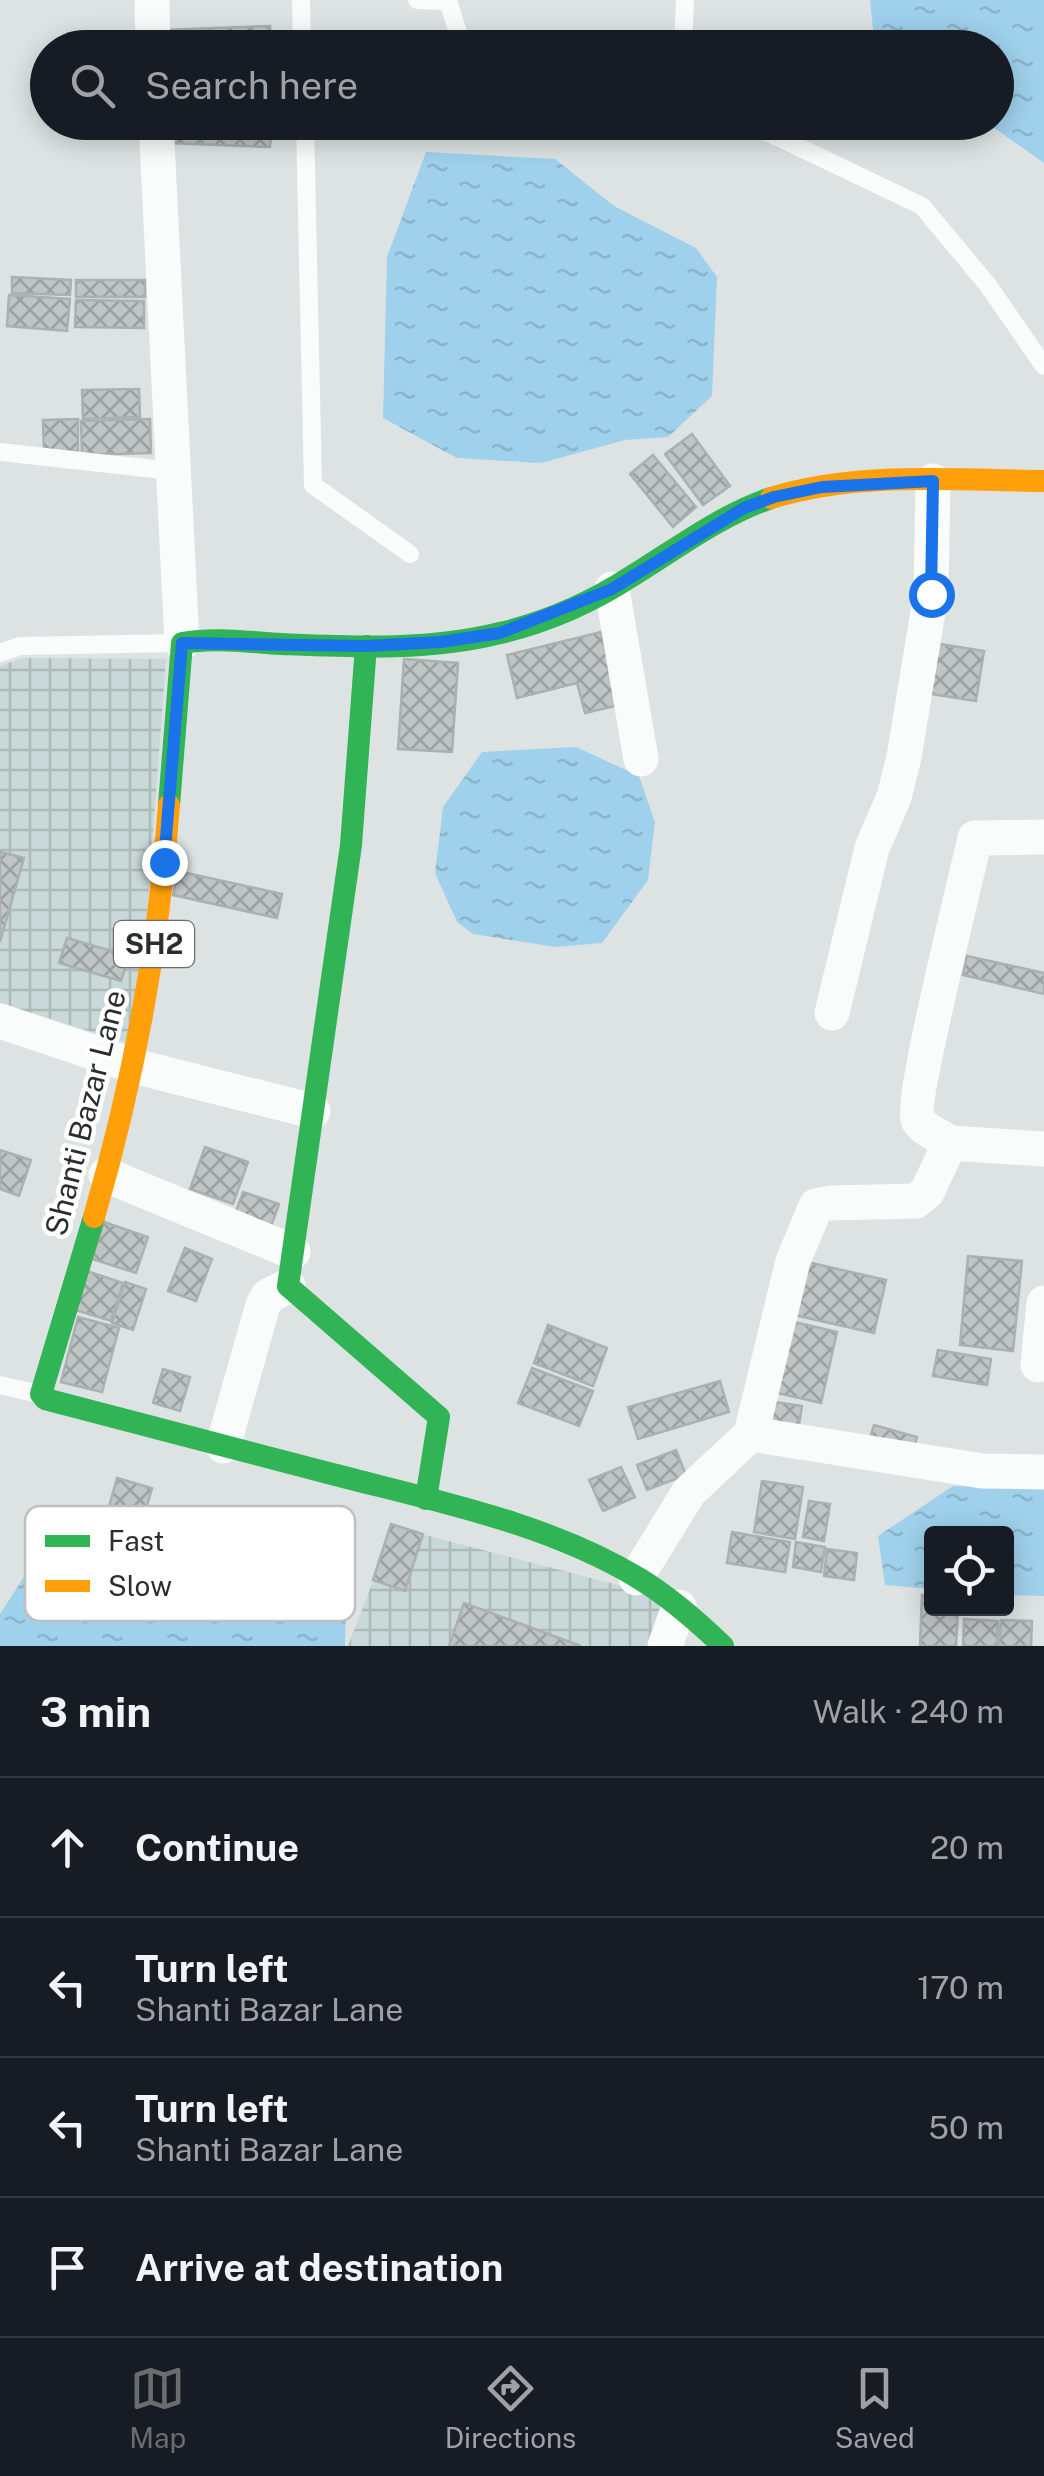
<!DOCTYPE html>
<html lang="en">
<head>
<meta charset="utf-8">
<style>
  :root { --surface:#171b24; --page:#20242c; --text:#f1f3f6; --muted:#9ea1a6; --line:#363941; --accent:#696d6d }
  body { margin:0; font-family:"Public Sans",sans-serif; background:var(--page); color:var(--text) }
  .controls { position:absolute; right:30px; bottom:30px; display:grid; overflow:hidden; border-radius:10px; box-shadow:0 5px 25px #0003 }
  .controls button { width:90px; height:90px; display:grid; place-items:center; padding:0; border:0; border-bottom:2px solid var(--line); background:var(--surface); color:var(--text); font:50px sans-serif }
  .stop { position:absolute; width:30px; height:30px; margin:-22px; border:8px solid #1a73e8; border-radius:50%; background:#fff }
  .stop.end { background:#1a73e8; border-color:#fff; box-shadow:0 2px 10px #0008 }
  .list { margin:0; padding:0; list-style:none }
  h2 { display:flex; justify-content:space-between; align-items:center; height:130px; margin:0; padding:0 40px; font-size:42px }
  h2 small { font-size:32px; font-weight:400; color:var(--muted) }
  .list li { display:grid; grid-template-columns:65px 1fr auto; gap:30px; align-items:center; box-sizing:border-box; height:140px; padding:0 40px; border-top:2px solid var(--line) }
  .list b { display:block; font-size:38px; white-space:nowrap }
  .list p { margin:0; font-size:32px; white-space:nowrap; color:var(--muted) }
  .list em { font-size:32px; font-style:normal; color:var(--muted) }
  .icon { flex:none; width:55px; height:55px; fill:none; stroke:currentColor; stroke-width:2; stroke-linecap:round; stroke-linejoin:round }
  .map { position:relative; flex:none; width:1044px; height:1646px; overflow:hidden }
  .search { position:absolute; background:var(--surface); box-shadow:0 5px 25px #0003; left:30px; right:30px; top:30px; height:110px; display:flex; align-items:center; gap:25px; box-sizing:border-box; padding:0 35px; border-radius:55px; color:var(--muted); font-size:38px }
  .sheet { height:690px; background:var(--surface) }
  nav { display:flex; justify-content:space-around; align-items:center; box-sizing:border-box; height:140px; border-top:2px solid var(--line); background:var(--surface); font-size:28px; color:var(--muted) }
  nav a { display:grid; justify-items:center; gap:5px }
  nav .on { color:var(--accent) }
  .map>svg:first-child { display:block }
  .industrial { fill:url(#industrial-grid) }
  .water { fill:url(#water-ripples) }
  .building { fill:url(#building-cross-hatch); stroke:#abb0b0; stroke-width:2.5 }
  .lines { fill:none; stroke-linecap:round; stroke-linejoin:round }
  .lane { stroke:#fafbfb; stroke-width:18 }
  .street { stroke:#fafbfb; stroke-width:35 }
  .fast { stroke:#30b455; stroke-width:22 }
  .slow { stroke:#ff9f0a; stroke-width:22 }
  .route { stroke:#1a73e8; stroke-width:12 }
  .labels { text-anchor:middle; stroke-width:9; stroke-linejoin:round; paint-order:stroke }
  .shield { fill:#fff; stroke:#6a6d6d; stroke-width:2.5 }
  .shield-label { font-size:28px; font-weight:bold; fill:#2a2e2e }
  .street-label { font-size:30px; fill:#2a2e2e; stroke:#fff }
  .key { fill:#fff; stroke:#bfc0c0; stroke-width:2.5 }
  .key-label { font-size:28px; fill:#2a2e2e }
</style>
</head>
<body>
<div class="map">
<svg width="1044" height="1646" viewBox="0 0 1044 1646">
  <defs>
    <pattern id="industrial-grid" width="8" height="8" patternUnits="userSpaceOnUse" patternTransform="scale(2.5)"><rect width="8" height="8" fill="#c9d8d8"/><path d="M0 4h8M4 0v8" fill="none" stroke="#adbaba"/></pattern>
    <pattern id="water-ripples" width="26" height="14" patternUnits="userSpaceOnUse" patternTransform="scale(2.5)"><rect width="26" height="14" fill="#9fd1ec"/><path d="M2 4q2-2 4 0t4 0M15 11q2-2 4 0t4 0" fill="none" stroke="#89b4cb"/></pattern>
    <pattern id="building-cross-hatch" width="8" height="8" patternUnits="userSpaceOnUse" patternTransform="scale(2.5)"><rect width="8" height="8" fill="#bfc4c4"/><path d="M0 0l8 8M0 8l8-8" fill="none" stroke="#9ba0a0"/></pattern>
  </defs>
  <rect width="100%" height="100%" fill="#dde3e3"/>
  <g class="industrial">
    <polygon points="22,658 166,659 137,1046 0,1003 0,666"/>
    <polygon points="394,1527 672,1599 654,1646 348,1646"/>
  </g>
  <g class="water">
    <polygon points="870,0 1044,0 1044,163 987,123 996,122 996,48 875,47"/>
    <polygon points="426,152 555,159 614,206 696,248 717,277 712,396 668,437 625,440 541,463 457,458 383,418 387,257"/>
    <polygon points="576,747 639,776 655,822 648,880 602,943 556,947 473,934 457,922 435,873 443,807 482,752"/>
    <polygon points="953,1486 1044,1488 1044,1596 1007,1595 1006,1534 932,1534 931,1589 885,1585 878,1536"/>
    <polygon points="210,1534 290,1559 346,1606 345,1646 0,1646 0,1614 25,1575 124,1546"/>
  </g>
  <g class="building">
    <polygon points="270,26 271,48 164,48 163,30"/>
    <polygon points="167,130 271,133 270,147 167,143"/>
    <polygon points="12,277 71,280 70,295 12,293"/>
    <rect x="76" y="280" width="69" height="17"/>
    <polygon points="9,295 70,299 67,331 7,326"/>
    <polygon points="76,300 144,301 144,328 75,327"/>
    <polygon points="139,389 140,417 83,419 82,390"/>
    <polygon points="78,419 78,451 44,452 43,420"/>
    <polygon points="150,419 151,453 82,455 81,421"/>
    <polygon points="692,434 730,486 703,505 665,454"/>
    <polygon points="653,455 696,507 673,527 630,474"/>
    <polygon points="601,632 619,705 585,713 577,683 517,698 507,655"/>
    <polygon points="934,643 984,651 976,701 925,693"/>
    <polygon points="404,659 458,663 452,752 398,749"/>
    <polygon points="1,852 24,858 0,942 0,854"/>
    <polygon points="178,871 282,894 277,918 173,895"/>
    <polygon points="67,938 129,956 121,981 59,963"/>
    <polygon points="967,956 1044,973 1044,994 963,975"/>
    <polygon points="205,1147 248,1162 233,1204 190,1189"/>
    <polygon points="0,1150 31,1160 19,1196 0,1189"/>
    <polygon points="243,1192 279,1204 268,1235 232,1222"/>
    <polygon points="104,1222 148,1237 136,1273 92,1259"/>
    <polygon points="185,1248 212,1259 196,1301 168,1291"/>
    <polygon points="968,1256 1022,1261 1013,1351 960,1345"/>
    <polygon points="807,1262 886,1280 874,1333 794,1315"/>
    <polygon points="87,1271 123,1283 111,1321 75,1310"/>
    <polygon points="125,1282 146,1289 133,1330 112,1323"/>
    <polygon points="78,1317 119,1328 102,1392 61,1382"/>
    <polygon points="790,1321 837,1332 821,1403 773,1392"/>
    <polygon points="548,1325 607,1348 593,1386 534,1363"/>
    <polygon points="938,1350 991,1359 987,1385 933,1376"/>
    <polygon points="532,1368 593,1391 579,1426 518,1403"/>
    <polygon points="163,1369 190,1377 180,1411 153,1403"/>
    <polygon points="720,1381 729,1412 638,1439 628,1407"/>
    <polygon points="769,1401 802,1406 797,1436 764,1431"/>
    <polygon points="874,1425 917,1437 911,1457 868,1445"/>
    <polygon points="676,1450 686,1475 647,1490 637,1465"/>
    <polygon points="621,1467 635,1497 603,1511 589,1480"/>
    <polygon points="117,1478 152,1488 142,1523 107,1514"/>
    <polygon points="762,1481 803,1487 795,1539 754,1532"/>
    <polygon points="809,1501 830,1504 824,1541 803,1537"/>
    <polygon points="391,1524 423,1534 405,1591 373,1580"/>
    <polygon points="732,1532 790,1542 785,1572 727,1563"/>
    <polygon points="796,1542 825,1547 821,1572 793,1567"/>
    <polygon points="827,1549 857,1553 854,1580 824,1576"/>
    <polygon points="922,1595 932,1596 932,1608 958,1608 956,1646 920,1646"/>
    <polygon points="464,1603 581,1646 449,1646"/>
    <polygon points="964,1619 998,1621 997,1646 963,1646"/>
    <polygon points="1001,1620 1032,1621 1031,1646 999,1646"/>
  </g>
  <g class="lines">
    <g class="lane">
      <polyline points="301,0 302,48"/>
      <polyline points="417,0 448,1 463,48"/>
      <polyline points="683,48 685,0"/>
      <polyline points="305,122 313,485 410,554"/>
      <polyline points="746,122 922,206 987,284 1044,366"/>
      <polyline points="0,452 172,471"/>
      <polyline points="0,653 20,646 178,643"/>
      <polyline points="0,1385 34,1393"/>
    </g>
    <g class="street">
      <polyline points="152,0 153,48"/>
      <polyline points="156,122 182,643"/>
      <polyline points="612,589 641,759"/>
      <polyline points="832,1013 872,848 894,797 904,757 931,594 933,481"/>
      <polyline points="0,1021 134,1066 313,1111"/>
      <path d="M 950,1143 C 942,1137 922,1129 918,1120 C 910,1101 967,875 975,838 L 1044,837"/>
      <polyline points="106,1175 293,1252"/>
      <polyline points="1038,1365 1044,1303"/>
      <polyline points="751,1434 982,1471 1044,1472"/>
      <polyline points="223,1446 263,1305 268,1296 288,1286"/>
      <polyline points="636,1578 689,1492 751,1434 793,1261 816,1206 830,1203 916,1201 927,1192 950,1143 1044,1149"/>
      <polyline points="665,1646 679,1607"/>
    </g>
    <g class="fast">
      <polyline points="366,646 351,845 288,1286 439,1417 426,1499"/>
      <path d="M 169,805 L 182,643 C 214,637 248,642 281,644 C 354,647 428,651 500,633 C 547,622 592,602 632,576 C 678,548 719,516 771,498"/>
      <path d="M 94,1217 L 41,1394 L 45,1399 C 141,1424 236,1449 332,1474 C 436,1501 548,1523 640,1579 C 671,1598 697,1621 723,1646"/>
    </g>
    <g class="slow">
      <path d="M 771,498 C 857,471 955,480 1044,481"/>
      <path d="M 94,1217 C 133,1083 159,945 169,805"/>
    </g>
  </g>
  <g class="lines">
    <polyline class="route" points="164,862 182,643 366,646 441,642 500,633 612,589 744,508 774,497 822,487 933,481 931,594"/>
  </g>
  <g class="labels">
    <rect class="shield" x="114" y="921" width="80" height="46" rx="8"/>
    <g class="shield-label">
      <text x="154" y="954">SH2</text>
    </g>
    <g class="street-label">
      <text transform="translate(86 1113) rotate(-76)" y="10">Shanti Bazar Lane</text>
    </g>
  </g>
  <rect x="25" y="1506" width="330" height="115" rx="15" class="key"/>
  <rect x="45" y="1535" width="45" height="12" fill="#30b455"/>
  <rect x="45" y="1580" width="45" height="12" fill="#ff9f0a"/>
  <g class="key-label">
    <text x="108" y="1551">Fast</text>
    <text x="108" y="1596">Slow</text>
  </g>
</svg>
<div class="controls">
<button><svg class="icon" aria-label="locate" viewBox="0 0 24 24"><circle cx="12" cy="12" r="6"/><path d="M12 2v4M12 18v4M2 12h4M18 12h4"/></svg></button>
</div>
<div class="stop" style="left:931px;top:594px"></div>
<div class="stop end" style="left:164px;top:862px"></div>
<div class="search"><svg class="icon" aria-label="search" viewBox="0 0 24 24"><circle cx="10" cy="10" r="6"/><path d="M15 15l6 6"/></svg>Search here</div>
</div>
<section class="sheet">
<h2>3 min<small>Walk · 240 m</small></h2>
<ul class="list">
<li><svg class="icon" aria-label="ahead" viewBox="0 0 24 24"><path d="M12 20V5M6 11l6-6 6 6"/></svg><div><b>Continue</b></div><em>20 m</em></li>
<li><svg class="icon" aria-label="left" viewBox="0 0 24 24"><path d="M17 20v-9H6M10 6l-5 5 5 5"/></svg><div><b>Turn left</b><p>Shanti Bazar Lane</p></div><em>170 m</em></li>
<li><svg class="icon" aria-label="left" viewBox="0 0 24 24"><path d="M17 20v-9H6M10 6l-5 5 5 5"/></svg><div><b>Turn left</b><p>Shanti Bazar Lane</p></div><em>50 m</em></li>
<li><svg class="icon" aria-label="arrive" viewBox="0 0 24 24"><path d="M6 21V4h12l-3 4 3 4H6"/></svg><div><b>Arrive at destination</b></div></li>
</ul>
</section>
<nav>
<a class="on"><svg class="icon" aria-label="map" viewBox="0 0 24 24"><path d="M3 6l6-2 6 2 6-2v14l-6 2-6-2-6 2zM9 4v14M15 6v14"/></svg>Map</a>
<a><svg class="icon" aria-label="directions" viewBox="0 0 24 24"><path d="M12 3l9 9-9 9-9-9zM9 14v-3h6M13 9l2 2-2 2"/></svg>Directions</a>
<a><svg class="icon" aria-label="saved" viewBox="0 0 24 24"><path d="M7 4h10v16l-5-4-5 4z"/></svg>Saved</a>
</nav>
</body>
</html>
